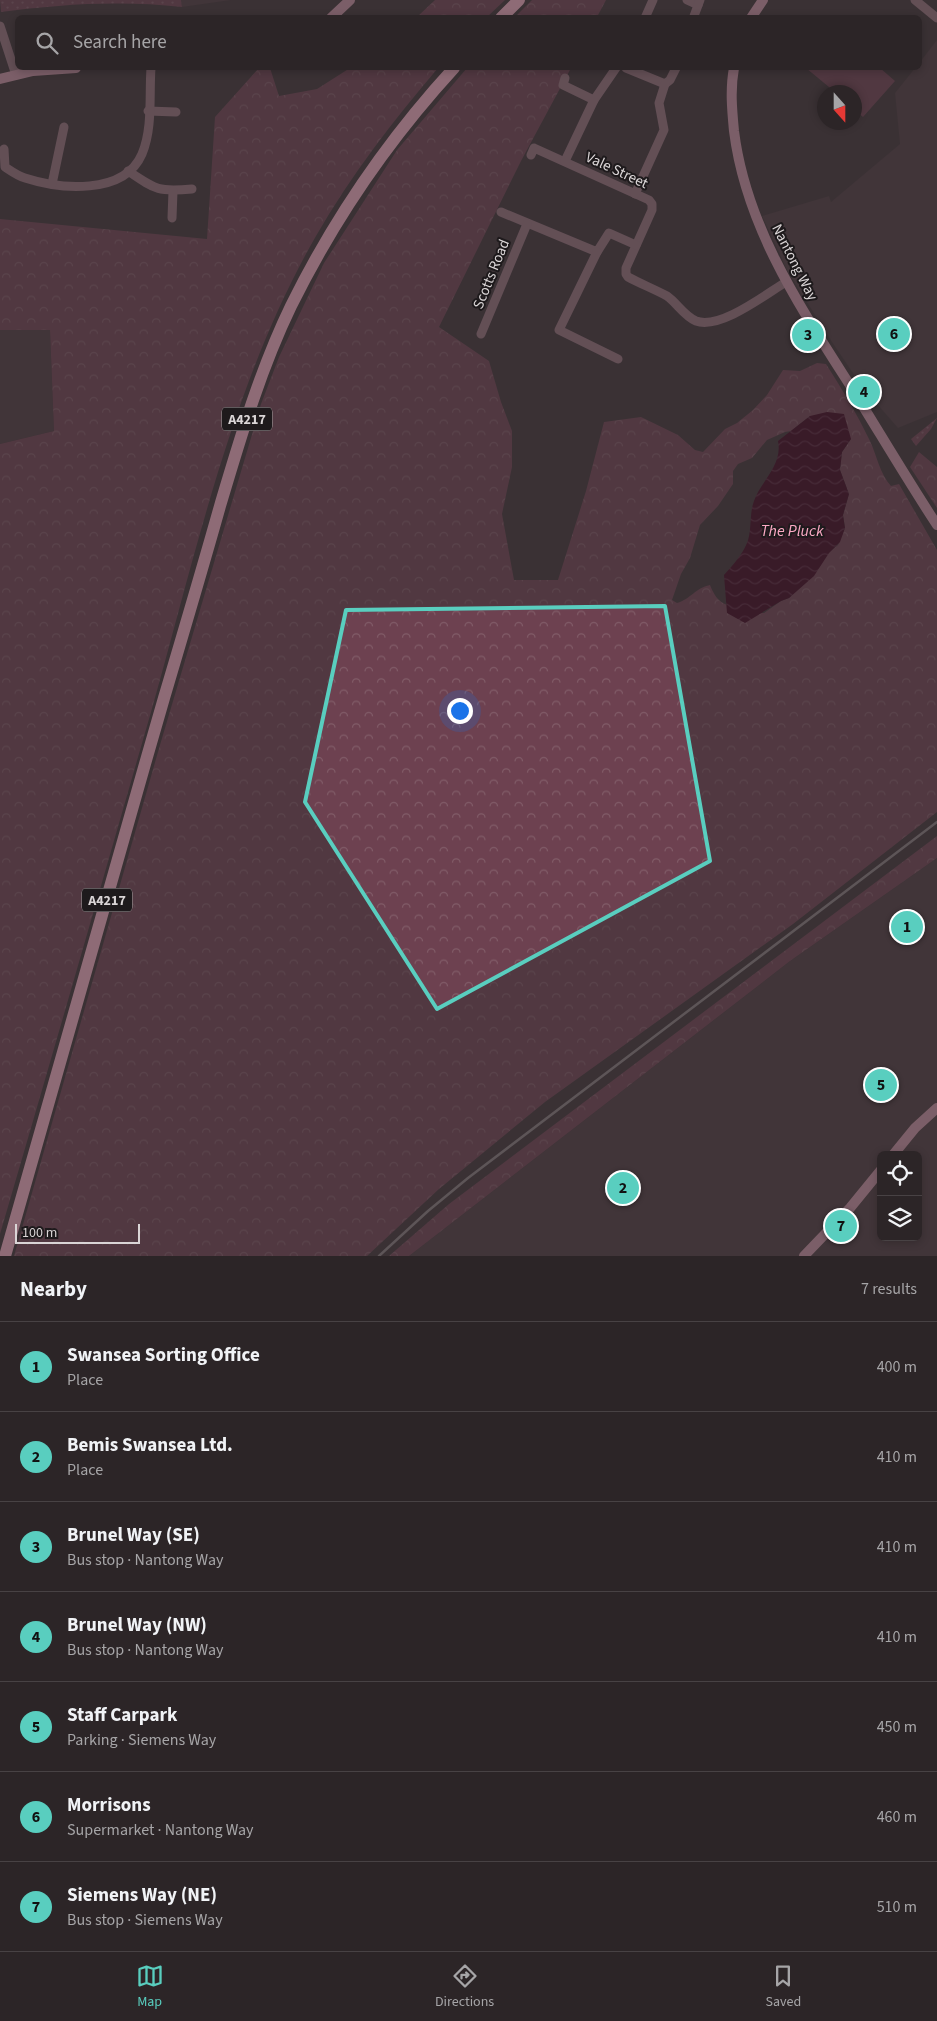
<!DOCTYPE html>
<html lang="en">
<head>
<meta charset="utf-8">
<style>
  :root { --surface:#2c2527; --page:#383133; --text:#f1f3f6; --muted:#a6a5a7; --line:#484244; --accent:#59cebf }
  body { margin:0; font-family:"Source Sans 3",sans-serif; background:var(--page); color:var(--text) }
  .controls { position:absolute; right:15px; bottom:15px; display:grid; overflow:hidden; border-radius:8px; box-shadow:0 2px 8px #0003 }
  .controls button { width:45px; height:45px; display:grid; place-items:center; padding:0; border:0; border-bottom:1px solid var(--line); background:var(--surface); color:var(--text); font:25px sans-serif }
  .compass { position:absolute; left:817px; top:85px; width:45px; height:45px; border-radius:50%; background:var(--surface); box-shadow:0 2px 8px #0003; rotate:159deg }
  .scale { position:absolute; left:15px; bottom:12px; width:125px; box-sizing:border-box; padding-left:5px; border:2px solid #dad5d6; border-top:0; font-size:14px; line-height:18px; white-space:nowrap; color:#dad5d6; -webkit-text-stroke:4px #1e1a1c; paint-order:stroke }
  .you { position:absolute; left:459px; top:710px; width:18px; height:18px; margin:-12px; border:4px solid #fff; border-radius:50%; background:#1a73e8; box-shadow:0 0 0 8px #1a73e833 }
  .badge { display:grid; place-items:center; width:32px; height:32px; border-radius:50%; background:var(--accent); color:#111; font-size:16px; font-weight:700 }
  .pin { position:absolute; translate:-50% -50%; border:2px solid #fff; box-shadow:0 1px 5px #0006 }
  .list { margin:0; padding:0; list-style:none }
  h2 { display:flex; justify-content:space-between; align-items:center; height:65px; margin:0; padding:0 20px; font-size:21px }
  h2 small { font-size:16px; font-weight:400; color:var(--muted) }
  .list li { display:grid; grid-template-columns:32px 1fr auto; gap:15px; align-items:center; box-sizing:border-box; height:90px; padding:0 20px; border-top:1px solid var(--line) }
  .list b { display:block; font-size:19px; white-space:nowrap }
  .list p { margin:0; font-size:16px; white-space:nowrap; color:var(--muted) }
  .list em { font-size:16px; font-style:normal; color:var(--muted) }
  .icon { flex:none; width:28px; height:28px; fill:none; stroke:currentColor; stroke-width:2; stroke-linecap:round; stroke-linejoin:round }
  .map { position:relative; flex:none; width:937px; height:1256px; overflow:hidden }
  .search { position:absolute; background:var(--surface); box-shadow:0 2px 8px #0003; left:15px; right:15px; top:15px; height:55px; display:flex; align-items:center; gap:12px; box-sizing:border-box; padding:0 18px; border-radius:8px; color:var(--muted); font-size:19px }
  .sheet { height:695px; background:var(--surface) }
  nav { display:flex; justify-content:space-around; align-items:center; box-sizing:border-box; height:70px; border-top:1px solid var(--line); background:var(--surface); font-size:14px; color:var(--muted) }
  nav a { display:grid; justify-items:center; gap:2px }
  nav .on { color:var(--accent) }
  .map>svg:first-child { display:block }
  .built { fill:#493a3e; fill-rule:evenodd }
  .green { fill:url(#green-dots) }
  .forest { fill:url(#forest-crowns); fill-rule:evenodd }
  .pitch { fill:#6d4150 }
  .water { fill:url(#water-waves) }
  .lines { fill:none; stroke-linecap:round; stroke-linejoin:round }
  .street { stroke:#94737d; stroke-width:9 }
  .secondary { stroke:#ca96a6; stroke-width:10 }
  .primary { stroke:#f4b1c6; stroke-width:12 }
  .rail { stroke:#878082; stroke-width:2.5 }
  .marked { fill:none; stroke:#59cebf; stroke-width:4; stroke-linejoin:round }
  .labels { text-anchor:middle; stroke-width:4; stroke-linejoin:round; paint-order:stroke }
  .shield { fill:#1e1a1c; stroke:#a29d9e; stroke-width:1 }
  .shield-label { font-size:14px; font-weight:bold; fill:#dad5d6 }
  .street-label { font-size:15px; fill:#dad5d6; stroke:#1e1a1c }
  .water-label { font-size:16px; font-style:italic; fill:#fba9c4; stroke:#1e1a1c }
</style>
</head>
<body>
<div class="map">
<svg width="937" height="1256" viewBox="0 0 937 1256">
  <defs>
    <pattern id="green-dots" width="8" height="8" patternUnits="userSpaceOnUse" patternTransform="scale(1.25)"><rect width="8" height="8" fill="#6d4150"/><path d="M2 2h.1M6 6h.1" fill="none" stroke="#815c68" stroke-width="1.8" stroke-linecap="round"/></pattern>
    <pattern id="forest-crowns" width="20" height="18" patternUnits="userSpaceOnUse" patternTransform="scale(1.25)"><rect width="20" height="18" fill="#6d4150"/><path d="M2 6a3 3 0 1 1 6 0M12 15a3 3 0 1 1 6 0" fill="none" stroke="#815c68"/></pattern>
    <pattern id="water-waves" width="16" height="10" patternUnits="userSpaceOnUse" patternTransform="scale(1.25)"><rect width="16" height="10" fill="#39001a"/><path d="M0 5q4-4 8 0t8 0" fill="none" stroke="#55243b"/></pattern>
  </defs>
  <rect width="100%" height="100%" fill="#3a3134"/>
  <g class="built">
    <polygon points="181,0 231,0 182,7"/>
    <polygon points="937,40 937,412 898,428 863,388 832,342 788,272 762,216 829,196 831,202 900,144 895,93 915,68 920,68 920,62"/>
    <polygon points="0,330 50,330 54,431 0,444"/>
    <path d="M 937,858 L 937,1256 L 409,1256 L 790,961 ZM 881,1155 L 918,1155 L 918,1237 L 881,1237 Z"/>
  </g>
  <g class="green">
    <path d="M 0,0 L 181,0 L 182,7 C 122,0 60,4 1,12 Z"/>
    <polygon points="937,418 931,429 916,446 911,439"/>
  </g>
  <g class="forest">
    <polygon points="435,0 505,0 487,17 417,17"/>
    <polygon points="532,0 606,0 597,17 515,17"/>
    <path d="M 259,68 L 270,68 L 279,96 L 317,89 L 350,68 L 438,68 C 393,121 351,175 316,236 C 233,380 196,553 151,712 C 101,886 51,1060 0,1234 L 0,444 L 54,431 L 50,330 L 0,330 L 0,219 L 207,239 L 215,117 Z"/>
    <path d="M 467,68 L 571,68 L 521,161 L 439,327 L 489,361 L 501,402 L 512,431 L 512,467 L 502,514 L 514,580 L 558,580 L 586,491 L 604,422 L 641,417 L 678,435 L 695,450 L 703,452 L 725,429 L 737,423 L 753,410 L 767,395 L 783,370 L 800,371 L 817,363 L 826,364 C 842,389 857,414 870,441 C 877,456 880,474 891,486 L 899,484 L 937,550 L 937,812 L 793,924 L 545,1102 L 439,1189 L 367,1256 L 14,1256 L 160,745 L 261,404 L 279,357 L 324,263 L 397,150 ZM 810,416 L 851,439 L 842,452 L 840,470 L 849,494 L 843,515 L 845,528 L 838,545 L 828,553 L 814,574 L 789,598 L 781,601 L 764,613 L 727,613 L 727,605 C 718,602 713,593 710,585 C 695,588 691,599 677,603 L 672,600 L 681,574 L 690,558 L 700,525 L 718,506 L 733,484 L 733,471 L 738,464 L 752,458 L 767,440 L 785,432 L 791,431 Z"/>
    <polygon points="919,452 937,467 937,508 910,467"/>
    <polygon points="937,836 937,858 790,961 409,1256 389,1256 449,1204"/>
  </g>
  <polygon class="pitch" points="806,68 880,68 895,81 863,117 855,110 854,92 835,92"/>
  <path class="water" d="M 827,412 L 844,414 L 851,439 L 842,452 L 840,470 L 849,494 L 843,515 L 845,528 L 840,542 L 829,553 L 814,576 L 789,598 L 781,601 L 745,623 L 727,613 L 724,575 C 733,565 742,555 747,543 C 752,532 749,514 754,501 C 761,481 783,465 778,441 L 810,416 Z"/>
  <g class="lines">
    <g class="street">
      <polyline points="687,0 698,5"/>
      <polyline points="915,0 937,18"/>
      <polyline points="694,16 700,0"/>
      <polyline points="645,18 653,0"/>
      <polyline points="0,26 16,75"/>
      <polyline points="626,68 665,84 670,80 676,68"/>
      <polyline points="565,78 563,85 594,100"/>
      <polyline points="148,111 176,112"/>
      <path d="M 4,149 L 5,167 C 11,171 18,176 25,178 C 59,189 124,196 142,154 C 153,128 149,95 151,68"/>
      <path d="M 531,155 L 534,148 L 649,200 L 652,204 L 652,210 L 626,268 L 626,274 L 628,277 C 641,284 654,289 667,296 C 677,303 684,316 696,321 C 720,330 766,294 786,282"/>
      <polyline points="565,161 594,100 616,68"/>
      <path d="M 128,171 C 156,190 158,192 192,189"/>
      <polyline points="52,184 64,127"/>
      <polyline points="635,194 664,130 659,103 665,84"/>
      <polyline points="501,212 597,252 609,233 636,245"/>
      <polyline points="172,218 173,191"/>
      <polyline points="597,252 559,330 618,359"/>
      <polyline points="481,334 527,224"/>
    </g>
    <g class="secondary">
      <polyline points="331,18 350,0"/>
      <polyline points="751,18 763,0"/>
      <path d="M 734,68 C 730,89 732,110 734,131 C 746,228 802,310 853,390 C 881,435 908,481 937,525"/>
      <polyline points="0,79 33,71 76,68"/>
      <polyline points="893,1155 915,1128 937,1108"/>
      <polyline points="804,1256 850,1208 881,1170"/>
    </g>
    <g class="primary">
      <polyline points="501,18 519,0"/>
      <path d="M 5,1256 C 59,1071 110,884 164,698 C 183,634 202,570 220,506 C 240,439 260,370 291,306 C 335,217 387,141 454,68"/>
    </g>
    <polyline class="rail" points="379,1256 428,1211 468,1178 937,822"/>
  </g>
  <path d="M0 0H937V1256H0ZM 665,606 L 710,861 L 437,1009 L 305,802 L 346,610 Z" fill="#3a3134" fill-opacity=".55" fill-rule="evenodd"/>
  <path class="marked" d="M 665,606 L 710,861 L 437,1009 L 305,802 L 346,610 Z"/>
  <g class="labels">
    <g class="shield">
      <rect x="222" y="407.5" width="50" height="23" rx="4"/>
      <rect x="82" y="888.5" width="50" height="23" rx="4"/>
    </g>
    <g class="shield-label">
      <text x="247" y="424">A4217</text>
      <text x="107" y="905">A4217</text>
    </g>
    <g class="street-label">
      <text transform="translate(617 170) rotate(25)" y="5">Vale Street</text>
      <text transform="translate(795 262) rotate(63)" y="5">Nantong Way</text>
      <text transform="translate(491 274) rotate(-68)" y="5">Scotts Road</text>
    </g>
    <g class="water-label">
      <text x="792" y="536">The Pluck</text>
    </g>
  </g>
</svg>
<div class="controls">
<button><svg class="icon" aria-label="locate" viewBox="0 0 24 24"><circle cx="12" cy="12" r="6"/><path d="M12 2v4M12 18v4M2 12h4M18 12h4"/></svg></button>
<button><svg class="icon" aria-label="layers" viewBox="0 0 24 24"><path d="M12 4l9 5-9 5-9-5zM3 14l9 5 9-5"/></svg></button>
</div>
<svg class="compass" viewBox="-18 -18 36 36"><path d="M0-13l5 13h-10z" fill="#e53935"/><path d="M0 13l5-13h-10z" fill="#a6a5a7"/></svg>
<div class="scale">100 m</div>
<div class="you"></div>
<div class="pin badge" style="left:907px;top:927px">1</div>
<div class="pin badge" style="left:623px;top:1188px">2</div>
<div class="pin badge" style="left:808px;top:335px">3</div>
<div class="pin badge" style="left:864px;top:392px">4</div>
<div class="pin badge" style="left:881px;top:1085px">5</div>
<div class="pin badge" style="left:894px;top:334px">6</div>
<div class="pin badge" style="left:841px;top:1226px">7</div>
<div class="search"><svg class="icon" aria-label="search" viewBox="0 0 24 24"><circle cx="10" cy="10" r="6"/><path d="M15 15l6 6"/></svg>Search here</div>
</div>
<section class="sheet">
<h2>Nearby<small>7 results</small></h2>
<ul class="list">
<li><span class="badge">1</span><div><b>Swansea Sorting Office</b><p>Place</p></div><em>400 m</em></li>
<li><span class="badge">2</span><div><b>Bemis Swansea Ltd.</b><p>Place</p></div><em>410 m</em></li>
<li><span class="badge">3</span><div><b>Brunel Way (SE)</b><p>Bus stop · Nantong Way</p></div><em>410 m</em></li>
<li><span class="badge">4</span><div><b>Brunel Way (NW)</b><p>Bus stop · Nantong Way</p></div><em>410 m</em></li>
<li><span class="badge">5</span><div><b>Staff Carpark</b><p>Parking · Siemens Way</p></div><em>450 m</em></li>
<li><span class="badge">6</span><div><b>Morrisons</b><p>Supermarket · Nantong Way</p></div><em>460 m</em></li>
<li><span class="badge">7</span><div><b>Siemens Way (NE)</b><p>Bus stop · Siemens Way</p></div><em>510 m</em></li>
</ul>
</section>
<nav>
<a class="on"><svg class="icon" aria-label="map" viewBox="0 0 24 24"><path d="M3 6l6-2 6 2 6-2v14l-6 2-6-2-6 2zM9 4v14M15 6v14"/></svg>Map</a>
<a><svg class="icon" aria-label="directions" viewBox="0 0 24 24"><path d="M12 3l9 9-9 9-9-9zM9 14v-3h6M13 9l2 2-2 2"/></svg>Directions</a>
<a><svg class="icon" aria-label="saved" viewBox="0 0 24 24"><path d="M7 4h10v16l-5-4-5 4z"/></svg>Saved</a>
</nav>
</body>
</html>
